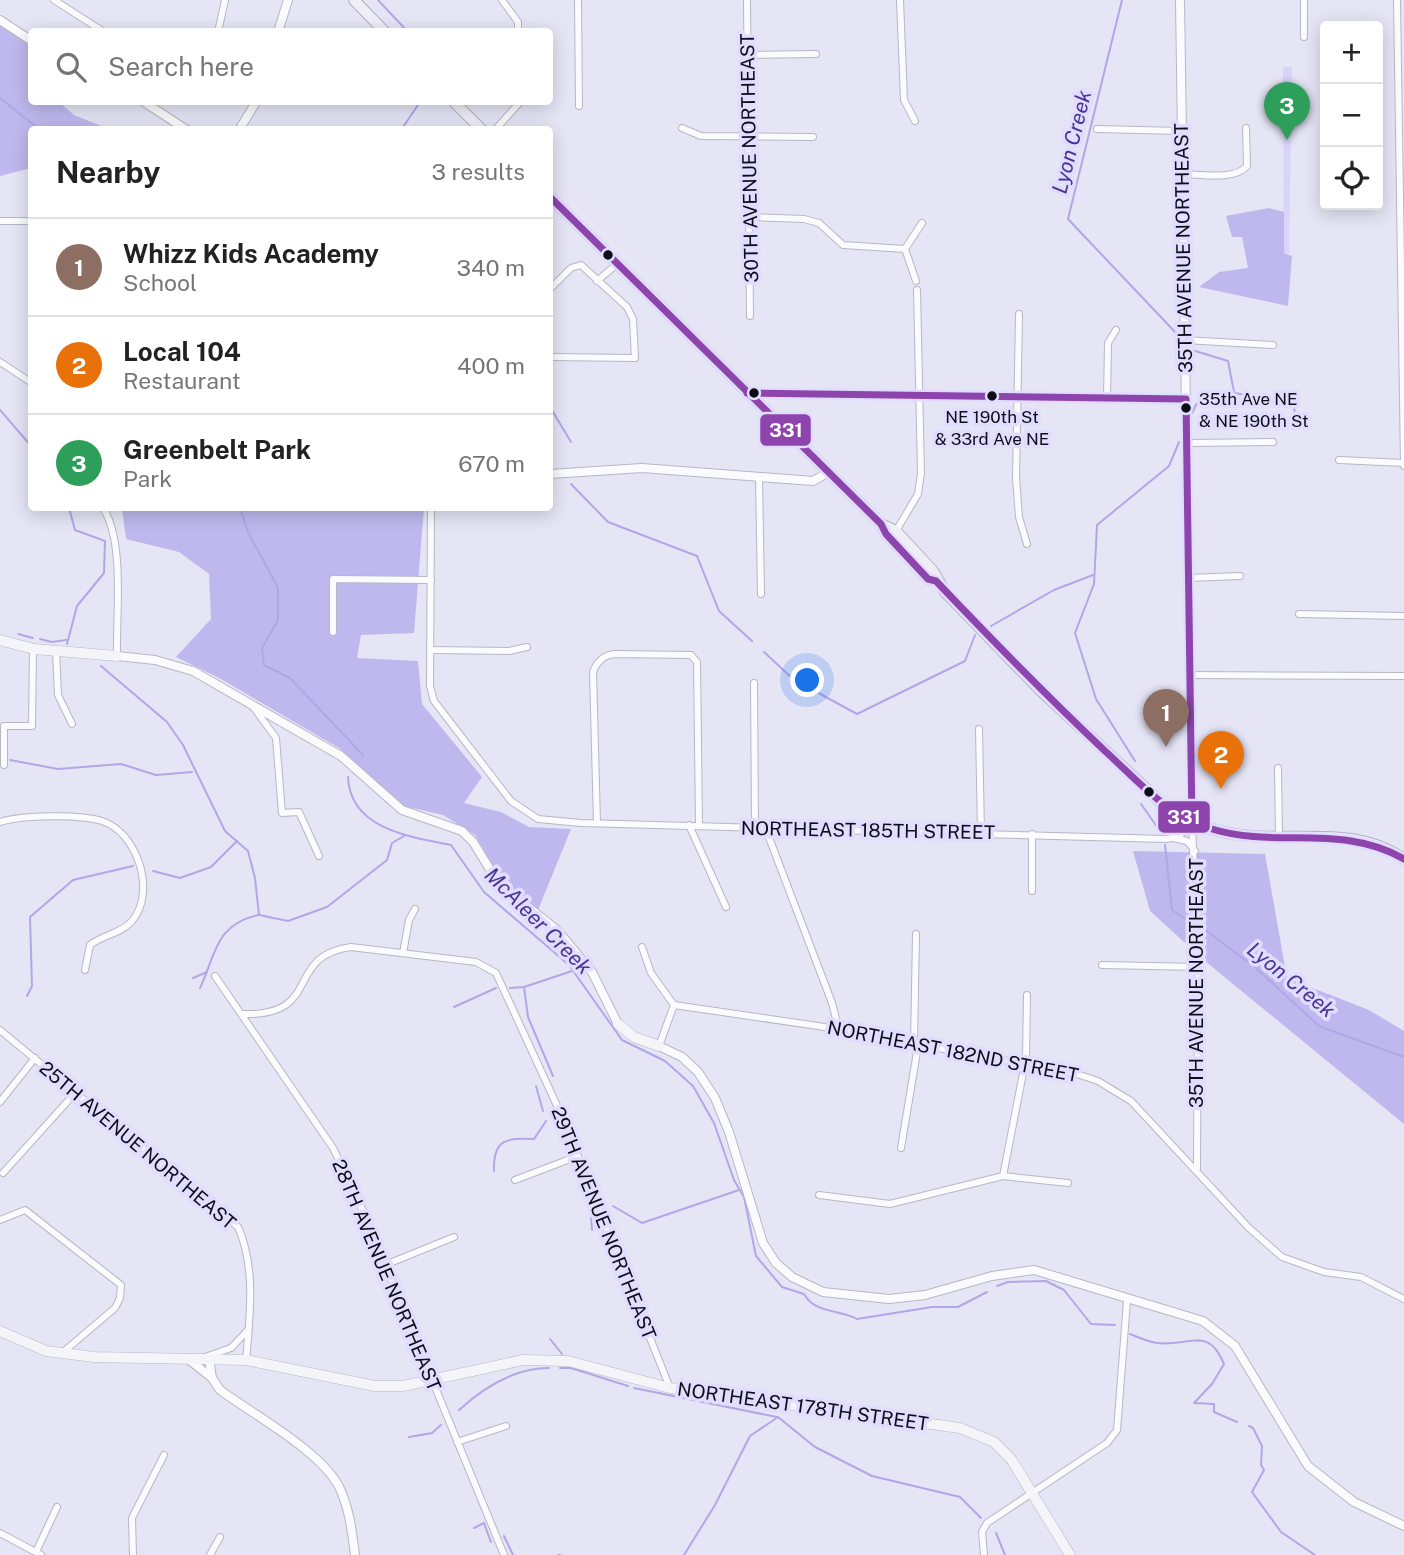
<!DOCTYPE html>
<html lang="en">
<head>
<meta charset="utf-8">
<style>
  :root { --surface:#fff; --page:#f2f2f2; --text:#222; --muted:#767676; --line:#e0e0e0; --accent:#5a5865 }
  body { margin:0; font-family:"Public Sans",sans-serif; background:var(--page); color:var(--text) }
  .controls { position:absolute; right:21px; top:21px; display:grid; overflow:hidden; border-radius:7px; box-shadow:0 4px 18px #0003 }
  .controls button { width:63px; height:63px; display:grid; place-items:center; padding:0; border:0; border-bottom:2px solid var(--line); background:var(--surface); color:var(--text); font:35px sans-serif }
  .you { position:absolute; left:808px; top:681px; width:24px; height:24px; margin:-18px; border:5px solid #fff; border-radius:50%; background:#1a73e8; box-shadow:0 0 0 10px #1a73e833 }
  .badge { display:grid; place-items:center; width:46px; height:46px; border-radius:50%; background:var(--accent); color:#fff; font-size:23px; font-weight:700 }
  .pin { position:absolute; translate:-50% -58px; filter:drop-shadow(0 2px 4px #0008) }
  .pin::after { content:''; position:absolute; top:37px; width:24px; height:21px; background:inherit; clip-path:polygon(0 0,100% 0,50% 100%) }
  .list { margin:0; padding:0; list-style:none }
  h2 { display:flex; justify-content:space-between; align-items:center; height:91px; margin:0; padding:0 28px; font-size:30px }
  h2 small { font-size:23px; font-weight:400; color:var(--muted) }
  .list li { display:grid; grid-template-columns:46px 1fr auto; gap:21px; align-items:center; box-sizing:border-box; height:98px; padding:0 28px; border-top:2px solid var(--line) }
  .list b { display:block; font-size:26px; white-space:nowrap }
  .list p { margin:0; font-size:23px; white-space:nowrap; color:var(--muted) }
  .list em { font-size:23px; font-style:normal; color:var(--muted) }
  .icon { flex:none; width:38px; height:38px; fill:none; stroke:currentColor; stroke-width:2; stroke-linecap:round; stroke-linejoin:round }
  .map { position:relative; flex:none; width:1404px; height:1555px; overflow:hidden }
  .search { position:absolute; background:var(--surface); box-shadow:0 4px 18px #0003; left:28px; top:28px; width:525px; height:77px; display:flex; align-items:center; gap:18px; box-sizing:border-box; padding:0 24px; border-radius:7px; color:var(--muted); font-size:26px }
  .panel { position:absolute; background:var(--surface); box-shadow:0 4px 18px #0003; left:28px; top:126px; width:525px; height:385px; border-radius:7px }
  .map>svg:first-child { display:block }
  .green { fill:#d8d4fa }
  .forest { fill:#bfb8ee }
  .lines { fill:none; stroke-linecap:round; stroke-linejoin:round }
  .stream { stroke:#b0a7e7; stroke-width:2 }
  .minor-casing { stroke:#b7b7c4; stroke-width:8 }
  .tertiary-casing { stroke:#b7b7c4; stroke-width:10 }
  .secondary-casing { stroke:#b7b7c4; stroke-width:11 }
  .primary-casing { stroke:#b1b0c0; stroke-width:12 }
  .minor { stroke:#fbfbfe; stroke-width:6 }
  .tertiary { stroke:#fbfbfe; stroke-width:8 }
  .secondary { stroke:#f5f5f9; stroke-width:10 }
  .primary { stroke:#efeef6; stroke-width:10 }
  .bus-1-casing { stroke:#e0ddfe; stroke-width:12 }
  .bus-1 { stroke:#8e44ad; stroke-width:7 }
  .bus-dot { fill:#0e0c17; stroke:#e0ddfe; stroke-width:2.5 }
  .labels { text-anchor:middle; stroke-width:7; stroke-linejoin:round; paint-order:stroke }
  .bus-label { font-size:17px; fill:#0e0c17; stroke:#e0ddfe; text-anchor:start }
  .street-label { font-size:19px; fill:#0e0c17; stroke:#e0ddfe }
  .water-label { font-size:21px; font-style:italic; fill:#4c3395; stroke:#e0ddfe }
  .line-badge { stroke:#e0ddfe; stroke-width:2.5 }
  .badge-label { font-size:19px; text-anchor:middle; font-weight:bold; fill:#fff }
</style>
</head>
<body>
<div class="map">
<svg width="1404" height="1555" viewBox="0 0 1404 1555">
  <rect width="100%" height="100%" fill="#e6e5f6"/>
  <polygon class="green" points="1283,67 1292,67 1289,253 1284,253"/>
  <g class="forest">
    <polygon points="0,23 31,47 32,102 59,102 74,115 109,129 32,130 31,168 0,176"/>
    <polygon points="1269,208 1284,212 1284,253 1292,256 1288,306 1199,287 1219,272 1248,268 1242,237 1232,237 1226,216"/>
    <polygon points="122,508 424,508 414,633 361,635 357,658 418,661 422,704 482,777 464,803 501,812 529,827 571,829 538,910 500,877 475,835 443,815 404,806 339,748 219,678 176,657 211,619 209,574 179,552 126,539"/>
    <polygon points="1133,851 1265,854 1287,978 1369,1010 1404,1031 1404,1124 1205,961 1150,911"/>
  </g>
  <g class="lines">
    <g class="stream">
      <polyline points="378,0 408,32"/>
      <polyline points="1122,0 1068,219 1176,333"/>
      <polyline points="0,98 40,130"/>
      <polyline points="401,130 420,102"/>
      <polyline points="1192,350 1228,361 1234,392 1197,403 1192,413"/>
      <polyline points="1235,393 1294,405 1296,428"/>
      <polyline points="550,407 571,442"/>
      <polyline points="0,410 32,447"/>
      <polyline points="571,484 608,522 697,556 719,611 752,641"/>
      <polyline points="240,508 248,532 278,588 278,620 262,648 264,665 290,678 363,755"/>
      <polyline points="991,626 1054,590 1093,575"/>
      <polyline points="18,634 33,638"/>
      <polyline points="40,639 52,642 66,640"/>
      <polyline points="67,644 77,606 104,573 105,541 75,530 69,508"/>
      <polyline points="764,652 793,679 857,714 965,661 975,635"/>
      <polyline points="101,666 167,722 183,745 225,831 248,851 255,878 259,915 288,921 327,907 387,860 392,843 404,836"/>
      <polyline points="10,760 58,769 121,764 156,775 192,772"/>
      <polyline points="1135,761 1096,699 1075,633 1094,584 1097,525 1169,466 1179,442"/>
      <path d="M 348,777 C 350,829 410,837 451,845 L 484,892 L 569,965 L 622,1040 L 665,1061 L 693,1086 L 714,1123 L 734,1180 L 744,1197 L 756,1256 L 782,1287 L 804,1294 C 815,1314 839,1309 857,1319 L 932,1307 L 958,1307 L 987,1292"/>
      <polyline points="1141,804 1160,831"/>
      <polyline points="1165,845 1172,910 1190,922"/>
      <polyline points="153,871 180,878 211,867 237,841"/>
      <polyline points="1204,929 1257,969 1319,1026 1404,1057"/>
      <polyline points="193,978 207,972"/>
      <polyline points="524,987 528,1017 553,1076"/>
      <path d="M 200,988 C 216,954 215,925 258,915"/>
      <polyline points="510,988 524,987 572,971"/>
      <polyline points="27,996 32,986 30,917 73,880 133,866"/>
      <polyline points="454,1007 496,988"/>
      <polyline points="536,1086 543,1111"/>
      <path d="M 494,1171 C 493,1139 506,1138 534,1139 L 546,1121"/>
      <polyline points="613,1206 642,1223 739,1190"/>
      <polyline points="591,1215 592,1230"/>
      <polyline points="997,1286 1008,1282 1046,1281 1064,1290 1091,1324 1115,1325"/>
      <path d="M 1130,1334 C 1138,1337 1148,1342 1157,1343 C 1189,1347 1208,1325 1224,1364 L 1212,1384 L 1194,1403 L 1214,1404 L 1214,1412 L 1237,1422"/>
      <polyline points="550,1339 562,1354"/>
      <polyline points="560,1368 571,1368 628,1386"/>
      <polyline points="634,1388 777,1417"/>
      <path d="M 459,1410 C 483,1388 515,1368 549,1368"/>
      <polyline points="1249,1426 1253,1428 1262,1446 1261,1465 1264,1470 1252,1492 1281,1532 1315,1555"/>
      <polyline points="409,1437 432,1433 441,1425"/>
      <polyline points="474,1528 484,1523 491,1542"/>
      <polyline points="996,1533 1005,1555"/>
      <polyline points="504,1536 513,1555"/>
      <polyline points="558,1555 560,1555"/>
      <polyline points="684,1555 715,1505 750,1436 778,1417 815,1447 872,1476 960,1497 981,1518"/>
    </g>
    <defs>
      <g id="minor">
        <polyline points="54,0 104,32"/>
        <polyline points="502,0 518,22 518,32"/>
        <polyline points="578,0 579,106"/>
        <polyline points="747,0 750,316"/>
        <polyline points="900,0 904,100 915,121"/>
        <polyline points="1304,0 1304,37"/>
        <polyline points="1397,0 1404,466"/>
        <polyline points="218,32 225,0"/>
        <polyline points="748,55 816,54"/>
        <polyline points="682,128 701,136 813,137"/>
        <polyline points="1097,129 1181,131"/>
        <polyline points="495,130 520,102"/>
        <path d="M 1181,174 C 1200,174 1234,181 1247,166 L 1246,128"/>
        <polyline points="750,217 804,219 819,223 843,245 905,249"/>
        <polyline points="0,221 26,221"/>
        <polyline points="597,281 617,264"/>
        <polyline points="916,281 905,249 922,223"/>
        <polyline points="550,289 571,268 581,265 627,307 633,319 635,358 550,357"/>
        <polyline points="1019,314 1016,478 1019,517 1027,544"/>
        <polyline points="1184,340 1273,345"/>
        <polyline points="0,362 32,383"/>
        <polyline points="751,393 1186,399"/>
        <polyline points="1107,399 1108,343 1116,330"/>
        <polyline points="1187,443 1273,442"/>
        <polyline points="1339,460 1404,463"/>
        <polyline points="759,477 761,594"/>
        <path d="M 103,508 C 125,541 116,616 117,656"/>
        <polyline points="431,508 430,686 434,701 511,801 538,819 581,823 1166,839 1178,837 1192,824"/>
        <polyline points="896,531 918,494 921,473 917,290"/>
        <polyline points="1188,578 1240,576"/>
        <polyline points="1299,614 1404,616"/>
        <polyline points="333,632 333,579 431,580"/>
        <polyline points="430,650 509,651 527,647"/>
        <polyline points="56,652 58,695 72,724"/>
        <polyline points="1189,675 1404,676"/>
        <polyline points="754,683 755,827"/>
        <polyline points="254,708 276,738 282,813 299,812 319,856"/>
        <polyline points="979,729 981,833"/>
        <polyline points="4,765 4,726 32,726 33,648"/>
        <polyline points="1278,768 1279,837"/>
        <path d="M 0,822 C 23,815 79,814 102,821 C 137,832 157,892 132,921 C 122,933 103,935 90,945 L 85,970"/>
        <path d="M 597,823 L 593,672 C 597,661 604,655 615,654 L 691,655 L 697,662 L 699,825"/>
        <polyline points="1192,824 1198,967 1197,1168"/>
        <polyline points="689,825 726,907"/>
        <polyline points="765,827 832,1003 839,1030"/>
        <polyline points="1032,834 1032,891"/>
        <polyline points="1173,838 1187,841 1195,851"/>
        <polyline points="642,947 651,973 674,1005"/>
        <polyline points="403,953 409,920 415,909"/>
        <polyline points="1102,965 1198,967"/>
        <polyline points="215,976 333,1148 355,1192 504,1555"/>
        <polyline points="674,1005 818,1026 1074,1073 1098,1081 1131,1101 1249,1228 1282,1257 1324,1272 1361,1277 1404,1299"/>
        <path d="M 242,1014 C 324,1017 283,956 351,947 L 476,962 L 496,973 L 559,1110 L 670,1388"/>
        <path d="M 0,1030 L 238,1227 C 256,1267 250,1316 246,1360"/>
        <polyline points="914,1045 916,934"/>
        <polyline points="659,1046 674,1005"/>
        <polyline points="0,1102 35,1058"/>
        <polyline points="901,1148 918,1046"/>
        <polyline points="3,1173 76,1092"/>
        <polyline points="1003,1176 1026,1058 1027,995"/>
        <polyline points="515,1180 578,1156"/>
        <polyline points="819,1195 890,1204 1003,1176 1068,1183"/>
        <polyline points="0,1220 25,1210 121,1285 120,1298 115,1308 62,1353"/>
        <polyline points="385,1265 454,1237"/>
        <polyline points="205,1357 231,1348 248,1330"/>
        <polyline points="457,1442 506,1426"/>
        <polyline points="0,1533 41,1555"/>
        <polyline points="36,1552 57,1507"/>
        <polyline points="133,1555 132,1518 164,1455"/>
        <polyline points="210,1555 220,1537"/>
        <polyline points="984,1555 982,1532 987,1523 1107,1443 1117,1430 1127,1301"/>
      </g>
      <g id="tertiary">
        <polyline points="1180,0 1192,824"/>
        <polyline points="0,20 32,41"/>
        <polyline points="278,32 288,0"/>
        <polyline points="144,102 187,130"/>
        <polyline points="239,130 256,102"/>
        <polyline points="550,474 642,468 813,481 827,473"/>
        <polyline points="117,656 155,660 193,671 341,756 402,810 462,831 473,842 499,884 558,931 592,972 618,1024"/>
        <polyline points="659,1046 682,1057 698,1072 715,1098 729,1132 763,1243 776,1263 792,1277 823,1292 889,1299 925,1295 992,1276 1034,1270 1203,1321 1235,1346 1308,1466 1354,1502 1404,1526"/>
        <polyline points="187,1358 212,1378"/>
        <path d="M 209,1359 L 212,1378 L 220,1390 C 254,1415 326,1454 341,1491 C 350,1512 352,1533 355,1555"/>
      </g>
      <g id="secondary">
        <polyline points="0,640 34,649 117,656"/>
        <polyline points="618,1024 634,1037 659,1046"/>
        <polyline points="0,1331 46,1351 94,1357 246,1360 375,1386 403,1386 523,1360 568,1361 670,1388 960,1428 994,1442 1011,1459 1070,1555"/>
      </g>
      <g id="primary">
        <polyline points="354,0 385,32"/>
        <polyline points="454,102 482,130"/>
        <polyline points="550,197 881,524 886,534 928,579 936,581"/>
        <path d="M 881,524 L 896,531 L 933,571 L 945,592 L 1040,690 L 1169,810 C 1194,825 1221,834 1251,836 C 1304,840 1358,827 1404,859"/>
      </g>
    </defs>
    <use href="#minor" class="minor-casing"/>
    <use href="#tertiary" class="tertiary-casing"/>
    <use href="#secondary" class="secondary-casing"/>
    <use href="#primary" class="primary-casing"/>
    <use href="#minor" class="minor"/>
    <use href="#tertiary" class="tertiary"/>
    <use href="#secondary" class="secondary"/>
    <use href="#primary" class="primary"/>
    <defs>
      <g id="bus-1">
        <path d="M 550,197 L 881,524 L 886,534 L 928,579 L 936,581 C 991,639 1047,696 1105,751 C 1138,781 1167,816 1212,829 C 1277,849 1341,823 1404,859"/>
        <polyline points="747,393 1186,399 1192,824"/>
      </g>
    </defs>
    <use href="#bus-1" class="bus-1-casing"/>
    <use href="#bus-1" class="bus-1"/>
  </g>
  <g class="bus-dot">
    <circle cx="608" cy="255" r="6"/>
    <circle cx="754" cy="393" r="6"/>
    <circle cx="992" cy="396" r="6"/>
    <circle cx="1186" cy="408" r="6"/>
    <circle cx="1149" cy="792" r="6"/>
  </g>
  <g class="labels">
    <g class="bus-label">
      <text x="1199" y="405">35th Ave NE<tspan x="1199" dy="22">&amp; NE 190th St</tspan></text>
      <text x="992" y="423" text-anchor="middle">NE 190th St<tspan x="992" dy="22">&amp; 33rd Ave NE</tspan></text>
    </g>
    <g class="street-label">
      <text transform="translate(749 158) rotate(-91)" y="7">30TH AVENUE NORTHEAST</text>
      <text transform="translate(1183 248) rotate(-91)" y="7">35TH AVENUE NORTHEAST</text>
      <text transform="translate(868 830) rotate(1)" y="7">NORTHEAST 185TH STREET</text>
      <text transform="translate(1196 983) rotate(-90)" y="7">35TH AVENUE NORTHEAST</text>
      <text transform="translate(953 1051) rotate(11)" y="7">NORTHEAST 182ND STREET</text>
      <text transform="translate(138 1145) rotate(40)" y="7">25TH AVENUE NORTHEAST</text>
      <text transform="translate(604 1223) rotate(68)" y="7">29TH AVENUE NORTHEAST</text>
      <text transform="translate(387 1275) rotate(67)" y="7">28TH AVENUE NORTHEAST</text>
      <text transform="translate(803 1406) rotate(8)" y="7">NORTHEAST 178TH STREET</text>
    </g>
    <g class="water-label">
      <text transform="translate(1072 142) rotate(-76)" y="7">Lyon Creek</text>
      <text transform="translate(538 921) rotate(45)" y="7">McAleer Creek</text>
      <text transform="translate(1291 980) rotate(39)" y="7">Lyon Creek</text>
    </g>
  </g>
  <g class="line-badge">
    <rect x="759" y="413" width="53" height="34" rx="7" fill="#8e44ad"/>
    <rect x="1157" y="800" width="54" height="34" rx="7" fill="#8e44ad"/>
  </g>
  <g class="badge-label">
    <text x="786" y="437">331</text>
    <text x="1184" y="824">331</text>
  </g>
</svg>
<div class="controls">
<button>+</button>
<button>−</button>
<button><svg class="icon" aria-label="locate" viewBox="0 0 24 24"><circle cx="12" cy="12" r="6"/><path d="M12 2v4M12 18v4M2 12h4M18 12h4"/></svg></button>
</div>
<div class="you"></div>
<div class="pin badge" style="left:1166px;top:747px;background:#8d6e63">1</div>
<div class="pin badge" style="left:1221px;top:789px;background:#e8710a">2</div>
<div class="pin badge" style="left:1287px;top:140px;background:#2e9e5b">3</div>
<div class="search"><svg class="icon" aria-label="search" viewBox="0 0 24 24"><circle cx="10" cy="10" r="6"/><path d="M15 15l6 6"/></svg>Search here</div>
<section class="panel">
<h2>Nearby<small>3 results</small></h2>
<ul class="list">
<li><span class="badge" style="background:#8d6e63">1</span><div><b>Whizz Kids Academy</b><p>School</p></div><em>340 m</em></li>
<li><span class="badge" style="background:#e8710a">2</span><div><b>Local 104</b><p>Restaurant</p></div><em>400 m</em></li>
<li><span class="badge" style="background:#2e9e5b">3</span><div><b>Greenbelt Park</b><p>Park</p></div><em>670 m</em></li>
</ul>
</section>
</div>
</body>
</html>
